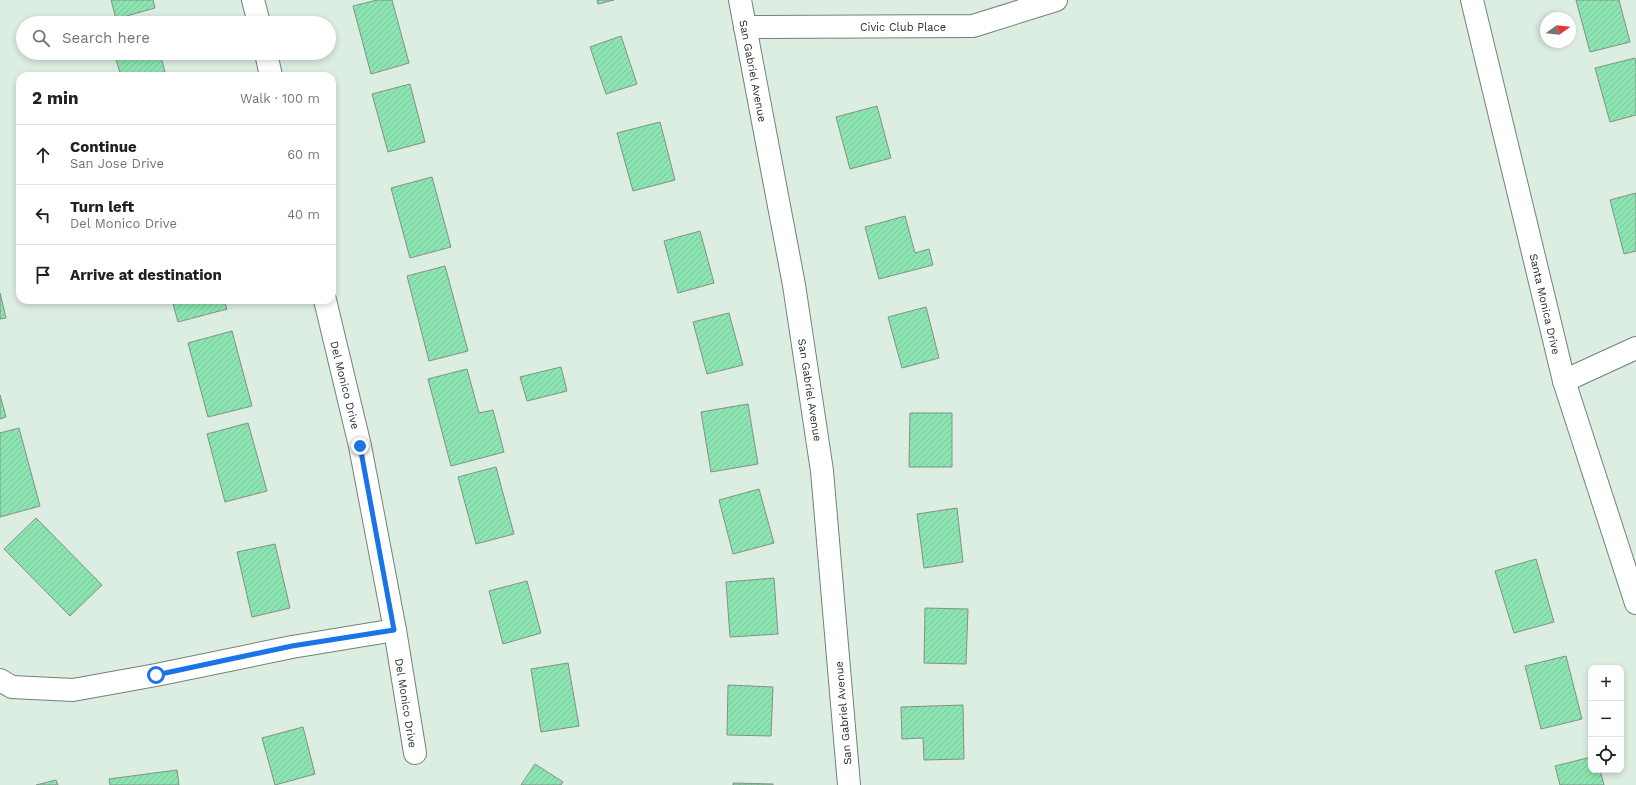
<!DOCTYPE html>
<html lang="en">
<head>
<meta charset="utf-8">
<style>
  :root { --surface:#fff; --page:#f2f2f2; --text:#202124; --muted:#757577; --line:#e0e0e0 }
  body { margin:0; font-family:"Work Sans",sans-serif; background:var(--page); color:var(--text) }
  .controls { position:absolute; right:12px; bottom:12px; display:grid; overflow:hidden; border-radius:8px; box-shadow:0 2px 6px #0003 }
  .controls button { width:36px; height:36px; display:grid; place-items:center; padding:0; border:0; border-bottom:1px solid var(--line); background:var(--surface); color:var(--text); font:20px sans-serif }
  .compass { position:absolute; left:1540px; top:12px; width:36px; height:36px; border-radius:50%; background:var(--surface); box-shadow:0 2px 6px #0003; rotate:75deg }
  .stop { position:absolute; width:12px; height:12px; margin:-9px; border:3px solid #1a73e8; border-radius:50%; background:#fff }
  .stop.end { background:#1a73e8; border-color:#fff; box-shadow:0 1px 4px #0008 }
  .list { margin:0; padding:0; list-style:none }
  h2 { display:flex; justify-content:space-between; align-items:center; height:52px; margin:0; padding:0 16px; font-size:17px }
  h2 small { font-size:13px; font-weight:400; color:var(--muted) }
  .list li { display:grid; grid-template-columns:26px 1fr auto; gap:12px; align-items:center; box-sizing:border-box; height:60px; padding:0 16px; border-top:1px solid var(--line) }
  .list b { display:block; font-size:15px; white-space:nowrap }
  .list p { margin:0; font-size:13px; white-space:nowrap; color:var(--muted) }
  .list em { font-size:13px; font-style:normal; color:var(--muted) }
  .icon { flex:none; width:22px; height:22px; fill:none; stroke:currentColor; stroke-width:2; stroke-linecap:round; stroke-linejoin:round }
  .map { position:relative; flex:none; width:1636px; height:785px; overflow:hidden }
  .search { position:absolute; background:var(--surface); box-shadow:0 2px 6px #0003; left:16px; top:16px; width:320px; height:44px; display:flex; align-items:center; gap:10px; box-sizing:border-box; padding:0 14px; border-radius:22px; color:var(--muted); font-size:15px }
  .panel { position:absolute; background:var(--surface); box-shadow:0 2px 6px #0003; left:16px; top:72px; width:320px; height:232px; border-radius:12px }
  .map>svg:first-child { display:block }
  .building { fill:url(#building-hatch); stroke:#829188 }
  .lines { fill:none; stroke-linecap:round; stroke-linejoin:round }
  .minor-casing { stroke:#738278; stroke-width:24 }
  .minor { stroke:#fff; stroke-width:22 }
  .route { stroke:#1a73e8; stroke-width:5 }
  .labels { text-anchor:middle; stroke-width:4; stroke-linejoin:round; paint-order:stroke }
  .street-label { font-size:11px; fill:#272e29; stroke:#fff }
</style>
</head>
<body>
<div class="map">
<svg width="1636" height="785" viewBox="0 0 1636 785">
  <defs>
    <pattern id="building-hatch" width="6" height="6" patternUnits="userSpaceOnUse"><rect width="6" height="6" fill="#8ce5b0"/><path d="M-1 1l2-2M0 6l6-6M5 7l2-2" fill="none" stroke="#79c597"/></pattern>
  </defs>
  <rect width="100%" height="100%" fill="#dcede2"/>
  <g class="building">
    <polygon points="111,0 153,0 155,8 116,19"/>
    <polygon points="377,0 392,0 409,63 371,74 353,6"/>
    <polygon points="597,0 614,0 598,4"/>
    <polygon points="1576,0 1619,0 1630,42 1590,52"/>
    <polygon points="621,36 637,84 606,94 590,47"/>
    <polygon points="126,53 160,53 166,76 121,76 115,56"/>
    <polygon points="1635,58 1636,63 1636,115 1610,122 1595,68"/>
    <polygon points="410,84 425,142 388,152 372,94"/>
    <polygon points="877,106 891,158 850,169 836,117"/>
    <polygon points="660,122 675,180 633,191 617,133"/>
    <polygon points="432,177 451,247 410,258 391,188"/>
    <polygon points="1636,193 1636,251 1624,254 1610,200"/>
    <polygon points="905,216 915,253 929,249 933,265 879,279 865,227"/>
    <polygon points="700,231 714,283 678,293 664,241"/>
    <polygon points="445,266 468,351 429,361 407,276"/>
    <polygon points="0,293 6,318 0,319"/>
    <polygon points="172,300 224,300 227,309 178,322"/>
    <polygon points="926,307 939,358 902,368 888,317"/>
    <polygon points="729,313 743,365 707,374 693,322"/>
    <polygon points="232,331 252,406 208,417 188,343"/>
    <polygon points="561,367 567,391 527,401 520,377"/>
    <polygon points="467,369 479,413 493,410 504,452 451,466 428,379"/>
    <polygon points="0,395 6,417 0,419"/>
    <polygon points="748,404 758,464 711,472 701,412"/>
    <polygon points="910,413 952,413 952,467 909,467"/>
    <polygon points="248,423 267,491 225,502 207,434"/>
    <polygon points="19,428 40,506 0,517 0,433"/>
    <polygon points="496,467 514,534 476,544 458,477"/>
    <polygon points="759,489 774,543 733,554 719,500"/>
    <polygon points="957,508 963,562 924,568 917,514"/>
    <polygon points="36,518 102,585 70,616 4,549"/>
    <polygon points="275,544 290,608 252,617 237,552"/>
    <polygon points="1536,559 1554,622 1514,633 1495,571"/>
    <polygon points="774,578 778,634 730,637 726,582"/>
    <polygon points="527,581 541,633 503,644 489,591"/>
    <polygon points="925,608 968,609 966,664 924,663"/>
    <polygon points="1566,656 1582,719 1541,729 1525,666"/>
    <polygon points="568,663 579,726 541,732 531,669"/>
    <polygon points="728,685 773,687 771,736 727,735"/>
    <polygon points="963,705 964,759 924,760 923,738 902,739 901,707"/>
    <polygon points="303,727 315,774 275,785 262,738"/>
    <polygon points="1591,757 1591,770 1600,770 1604,785 1560,785 1555,766"/>
    <polygon points="535,764 563,782 561,785 521,785"/>
    <polygon points="177,770 179,785 110,785 109,779"/>
    <polygon points="56,780 58,785 36,785"/>
    <polygon points="733,783 773,784 773,785 733,785"/>
  </g>
  <g class="lines">
    <defs>
      <g id="minor">
        <polyline points="253,0 259,23"/>
        <polyline points="740,0 794,285 822,471 849,785"/>
        <polyline points="1472,0 1564,381 1636,603"/>
        <polyline points="745,27 973,26 1056,0"/>
        <polyline points="266,53 271,76"/>
        <polyline points="325,300 360,446 395,630 415,753"/>
        <polyline points="1564,381 1636,348"/>
        <polyline points="0,680 12,687 73,690 156,675 292,647 395,630"/>
      </g>
    </defs>
    <use href="#minor" class="minor-casing"/>
    <use href="#minor" class="minor"/>
  </g>
  <g class="lines">
    <polyline class="route" points="156,675 292,646 394,630 360,446"/>
  </g>
  <g class="labels">
    <g class="street-label">
      <text x="903" y="31">Civic Club Place</text>
      <text transform="translate(753 71) rotate(79)" y="4">San Gabriel Avenue</text>
      <text transform="translate(1545 304) rotate(77)" y="4">Santa Monica Drive</text>
      <text transform="translate(345 385) rotate(76)" y="4">Del Monico Drive</text>
      <text transform="translate(810 390) rotate(81)" y="4">San Gabriel Avenue</text>
      <text transform="translate(406 703) rotate(81)" y="4">Del Monico Drive</text>
      <text transform="translate(843 713) rotate(-95)" y="4">San Gabriel Avenue</text>
    </g>
  </g>
</svg>
<div class="controls">
<button>+</button>
<button>−</button>
<button><svg class="icon" aria-label="locate" viewBox="0 0 24 24"><circle cx="12" cy="12" r="6"/><path d="M12 2v4M12 18v4M2 12h4M18 12h4"/></svg></button>
</div>
<svg class="compass" viewBox="-18 -18 36 36"><path d="M0-13l5 13h-10z" fill="#e53935"/><path d="M0 13l5-13h-10z" fill="#757577"/></svg>
<div class="stop" style="left:156px;top:675px"></div>
<div class="stop end" style="left:360px;top:446px"></div>
<div class="search"><svg class="icon" aria-label="search" viewBox="0 0 24 24"><circle cx="10" cy="10" r="6"/><path d="M15 15l6 6"/></svg>Search here</div>
<section class="panel">
<h2>2 min<small>Walk · 100 m</small></h2>
<ul class="list">
<li><svg class="icon" aria-label="ahead" viewBox="0 0 24 24"><path d="M12 20V5M6 11l6-6 6 6"/></svg><div><b>Continue</b><p>San Jose Drive</p></div><em>60 m</em></li>
<li><svg class="icon" aria-label="left" viewBox="0 0 24 24"><path d="M17 20v-9H6M10 6l-5 5 5 5"/></svg><div><b>Turn left</b><p>Del Monico Drive</p></div><em>40 m</em></li>
<li><svg class="icon" aria-label="arrive" viewBox="0 0 24 24"><path d="M6 21V4h12l-3 4 3 4H6"/></svg><div><b>Arrive at destination</b></div></li>
</ul>
</section>
</div>
</body>
</html>
